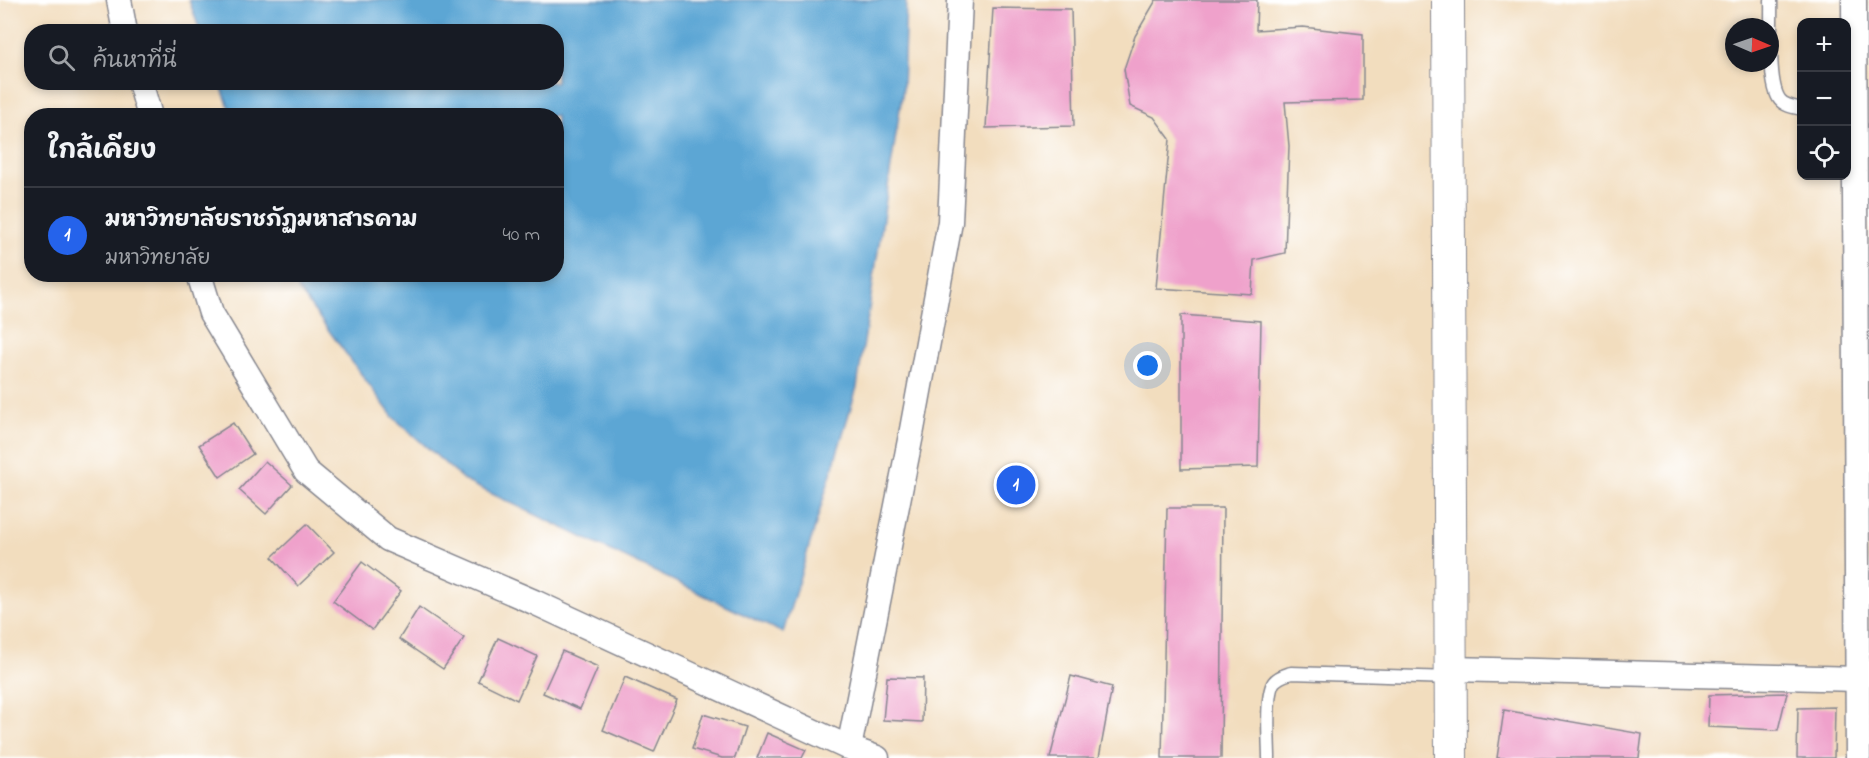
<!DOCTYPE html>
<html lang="th">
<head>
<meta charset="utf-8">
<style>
  :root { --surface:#171b24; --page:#242831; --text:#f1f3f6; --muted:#9ea1a6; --line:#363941; --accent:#2563eb }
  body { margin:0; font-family:"Indie Flower","Playpen Sans Thai",sans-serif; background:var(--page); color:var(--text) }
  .controls { position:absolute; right:18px; top:18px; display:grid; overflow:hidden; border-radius:12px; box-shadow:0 3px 9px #0003 }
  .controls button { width:54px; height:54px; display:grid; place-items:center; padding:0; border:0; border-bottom:2px solid var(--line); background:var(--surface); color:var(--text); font:30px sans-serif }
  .compass { position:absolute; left:1725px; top:18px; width:54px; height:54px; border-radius:50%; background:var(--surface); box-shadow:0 3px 9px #0003; rotate:92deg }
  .you { position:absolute; left:1148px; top:366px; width:21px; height:21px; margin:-15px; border:4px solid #fff; border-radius:50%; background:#1a73e8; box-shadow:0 0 0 9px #1a73e833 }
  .badge { display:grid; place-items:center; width:39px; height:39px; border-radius:50%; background:var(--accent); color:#fff; font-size:20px; font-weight:700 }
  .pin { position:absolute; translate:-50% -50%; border:3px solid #fff; box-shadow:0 2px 6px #0006 }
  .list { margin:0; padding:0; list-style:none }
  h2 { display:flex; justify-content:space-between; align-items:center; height:78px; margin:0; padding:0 24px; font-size:26px }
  h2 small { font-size:20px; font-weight:400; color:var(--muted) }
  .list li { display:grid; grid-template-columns:39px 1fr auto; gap:18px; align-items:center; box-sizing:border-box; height:96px; padding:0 24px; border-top:2px solid var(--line) }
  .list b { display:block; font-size:22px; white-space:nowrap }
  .list p { margin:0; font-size:20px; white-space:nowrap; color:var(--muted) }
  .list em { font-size:20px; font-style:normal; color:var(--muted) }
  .icon { flex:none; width:33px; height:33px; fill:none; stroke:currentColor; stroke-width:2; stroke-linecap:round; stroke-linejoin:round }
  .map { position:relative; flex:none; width:1869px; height:758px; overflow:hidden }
  .search { position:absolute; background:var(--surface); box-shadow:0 3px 9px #0003; left:24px; top:24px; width:540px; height:66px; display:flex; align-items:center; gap:15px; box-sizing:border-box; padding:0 21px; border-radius:24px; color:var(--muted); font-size:22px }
  .panel { position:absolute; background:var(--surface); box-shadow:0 3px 9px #0003; left:24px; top:108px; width:540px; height:174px; border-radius:24px }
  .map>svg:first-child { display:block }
  .water { fill:#5ca6d4; stroke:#3c6a99; stroke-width:1.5 }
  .building { fill:#efa1cb }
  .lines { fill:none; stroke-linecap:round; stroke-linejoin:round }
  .service-casing { stroke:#86868e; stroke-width:15 }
  .minor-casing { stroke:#86868e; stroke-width:27 }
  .tertiary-casing { stroke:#86868e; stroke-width:34 }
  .service { stroke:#fff; stroke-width:12 }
  .minor { stroke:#fff; stroke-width:24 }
  .tertiary { stroke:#fff; stroke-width:32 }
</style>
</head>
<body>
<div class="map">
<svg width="1869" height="758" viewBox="0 0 1869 758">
  <rect width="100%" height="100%" fill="#fff"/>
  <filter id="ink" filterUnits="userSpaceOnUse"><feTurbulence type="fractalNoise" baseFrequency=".0167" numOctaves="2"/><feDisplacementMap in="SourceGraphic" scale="12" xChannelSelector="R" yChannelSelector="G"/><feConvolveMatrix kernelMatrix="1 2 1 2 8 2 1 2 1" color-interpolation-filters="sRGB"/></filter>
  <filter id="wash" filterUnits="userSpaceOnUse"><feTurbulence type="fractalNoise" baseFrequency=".008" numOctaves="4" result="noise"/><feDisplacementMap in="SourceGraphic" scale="24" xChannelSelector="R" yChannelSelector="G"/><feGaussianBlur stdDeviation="1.35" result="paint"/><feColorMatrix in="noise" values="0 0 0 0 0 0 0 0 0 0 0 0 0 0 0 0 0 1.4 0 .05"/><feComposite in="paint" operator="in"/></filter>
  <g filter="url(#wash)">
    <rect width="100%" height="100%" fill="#f2ddbe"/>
    <polygon class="water" points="189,0 906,0 903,89 857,387 783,633 465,481 393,417 298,289 292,275 556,274 556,116 232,115 220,83 556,82 556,32 200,31"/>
    <g id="blocks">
      <g class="building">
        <polygon points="1156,0 1257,0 1256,30 1303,27 1363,34 1363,100 1285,102 1289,146 1285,253 1254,260 1252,294 1156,288 1170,139 1154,117 1130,106 1124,69 1135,36"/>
        <polygon points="993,8 1071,9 1074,126 986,128"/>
        <polygon points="1181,315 1261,321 1258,467 1181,469"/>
        <polygon points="233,423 253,454 220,477 199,445"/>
        <polygon points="265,461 292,485 266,514 239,490"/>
        <polygon points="1167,508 1223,508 1221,758 1162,758"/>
        <polygon points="307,524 334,552 298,586 272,557"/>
        <polygon points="362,562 401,591 372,630 333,601"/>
        <polygon points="419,607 464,638 443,669 399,639"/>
        <polygon points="498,638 537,656 517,700 478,681"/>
        <polygon points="562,651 598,667 580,709 543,693"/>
        <polygon points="1071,676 1112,687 1099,758 1050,758"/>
        <polygon points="625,677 677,700 654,752 603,730"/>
        <polygon points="887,677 923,678 922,722 883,720"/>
        <polygon points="1787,693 1778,730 1708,727 1709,695"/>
        <polygon points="1835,707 1834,758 1797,758 1798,708"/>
        <polygon points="1504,710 1642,734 1639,758 1497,758"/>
        <polygon points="703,714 745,727 735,758 722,758 692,749"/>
        <polygon points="767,733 806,750 802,758 757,758"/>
      </g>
    </g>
  </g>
  <g filter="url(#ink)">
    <use href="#blocks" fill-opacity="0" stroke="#86868e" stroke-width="1.5"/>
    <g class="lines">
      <defs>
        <g id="service">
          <path d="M 1771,0 C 1772,22 1767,84 1780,100 C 1785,106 1794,107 1802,109"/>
          <path d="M 1269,758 C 1269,742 1265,694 1274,682 C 1279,676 1285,675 1291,673 L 1451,678"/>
        </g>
        <g id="minor">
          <polyline points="119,0 125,32"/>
          <polyline points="1854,0 1858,758"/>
          <polyline points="140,82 150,116"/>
          <polyline points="199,274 211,313 306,471 388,539 534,602 849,748 877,758"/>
          <polyline points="1451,669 1858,679"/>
          <polyline points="849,748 911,435 950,222 960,0"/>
        </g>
        <polyline id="tertiary" points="1448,0 1451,758"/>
      </defs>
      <use href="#service" class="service-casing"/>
      <use href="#minor" class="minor-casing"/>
      <use href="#tertiary" class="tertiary-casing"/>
      <use href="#service" class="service"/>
      <use href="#minor" class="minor"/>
      <use href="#tertiary" class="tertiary"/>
    </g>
  </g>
</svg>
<div class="controls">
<button>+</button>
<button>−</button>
<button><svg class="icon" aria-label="locate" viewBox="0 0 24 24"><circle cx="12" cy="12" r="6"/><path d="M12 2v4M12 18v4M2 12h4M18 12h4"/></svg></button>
</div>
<svg class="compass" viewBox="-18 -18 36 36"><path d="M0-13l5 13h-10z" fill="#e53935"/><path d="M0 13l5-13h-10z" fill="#9ea1a6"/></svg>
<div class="you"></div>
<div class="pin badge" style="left:1016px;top:485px">1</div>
<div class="search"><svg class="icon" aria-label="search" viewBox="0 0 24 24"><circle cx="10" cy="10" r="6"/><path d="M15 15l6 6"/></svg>ค้นหาที่นี่</div>
<section class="panel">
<h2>ใกล้เคียง<small></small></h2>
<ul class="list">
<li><span class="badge">1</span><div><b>มหาวิทยาลัยราชภัฏมหาสารคาม</b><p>มหาวิทยาลัย</p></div><em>40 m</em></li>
</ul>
</section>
</div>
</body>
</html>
